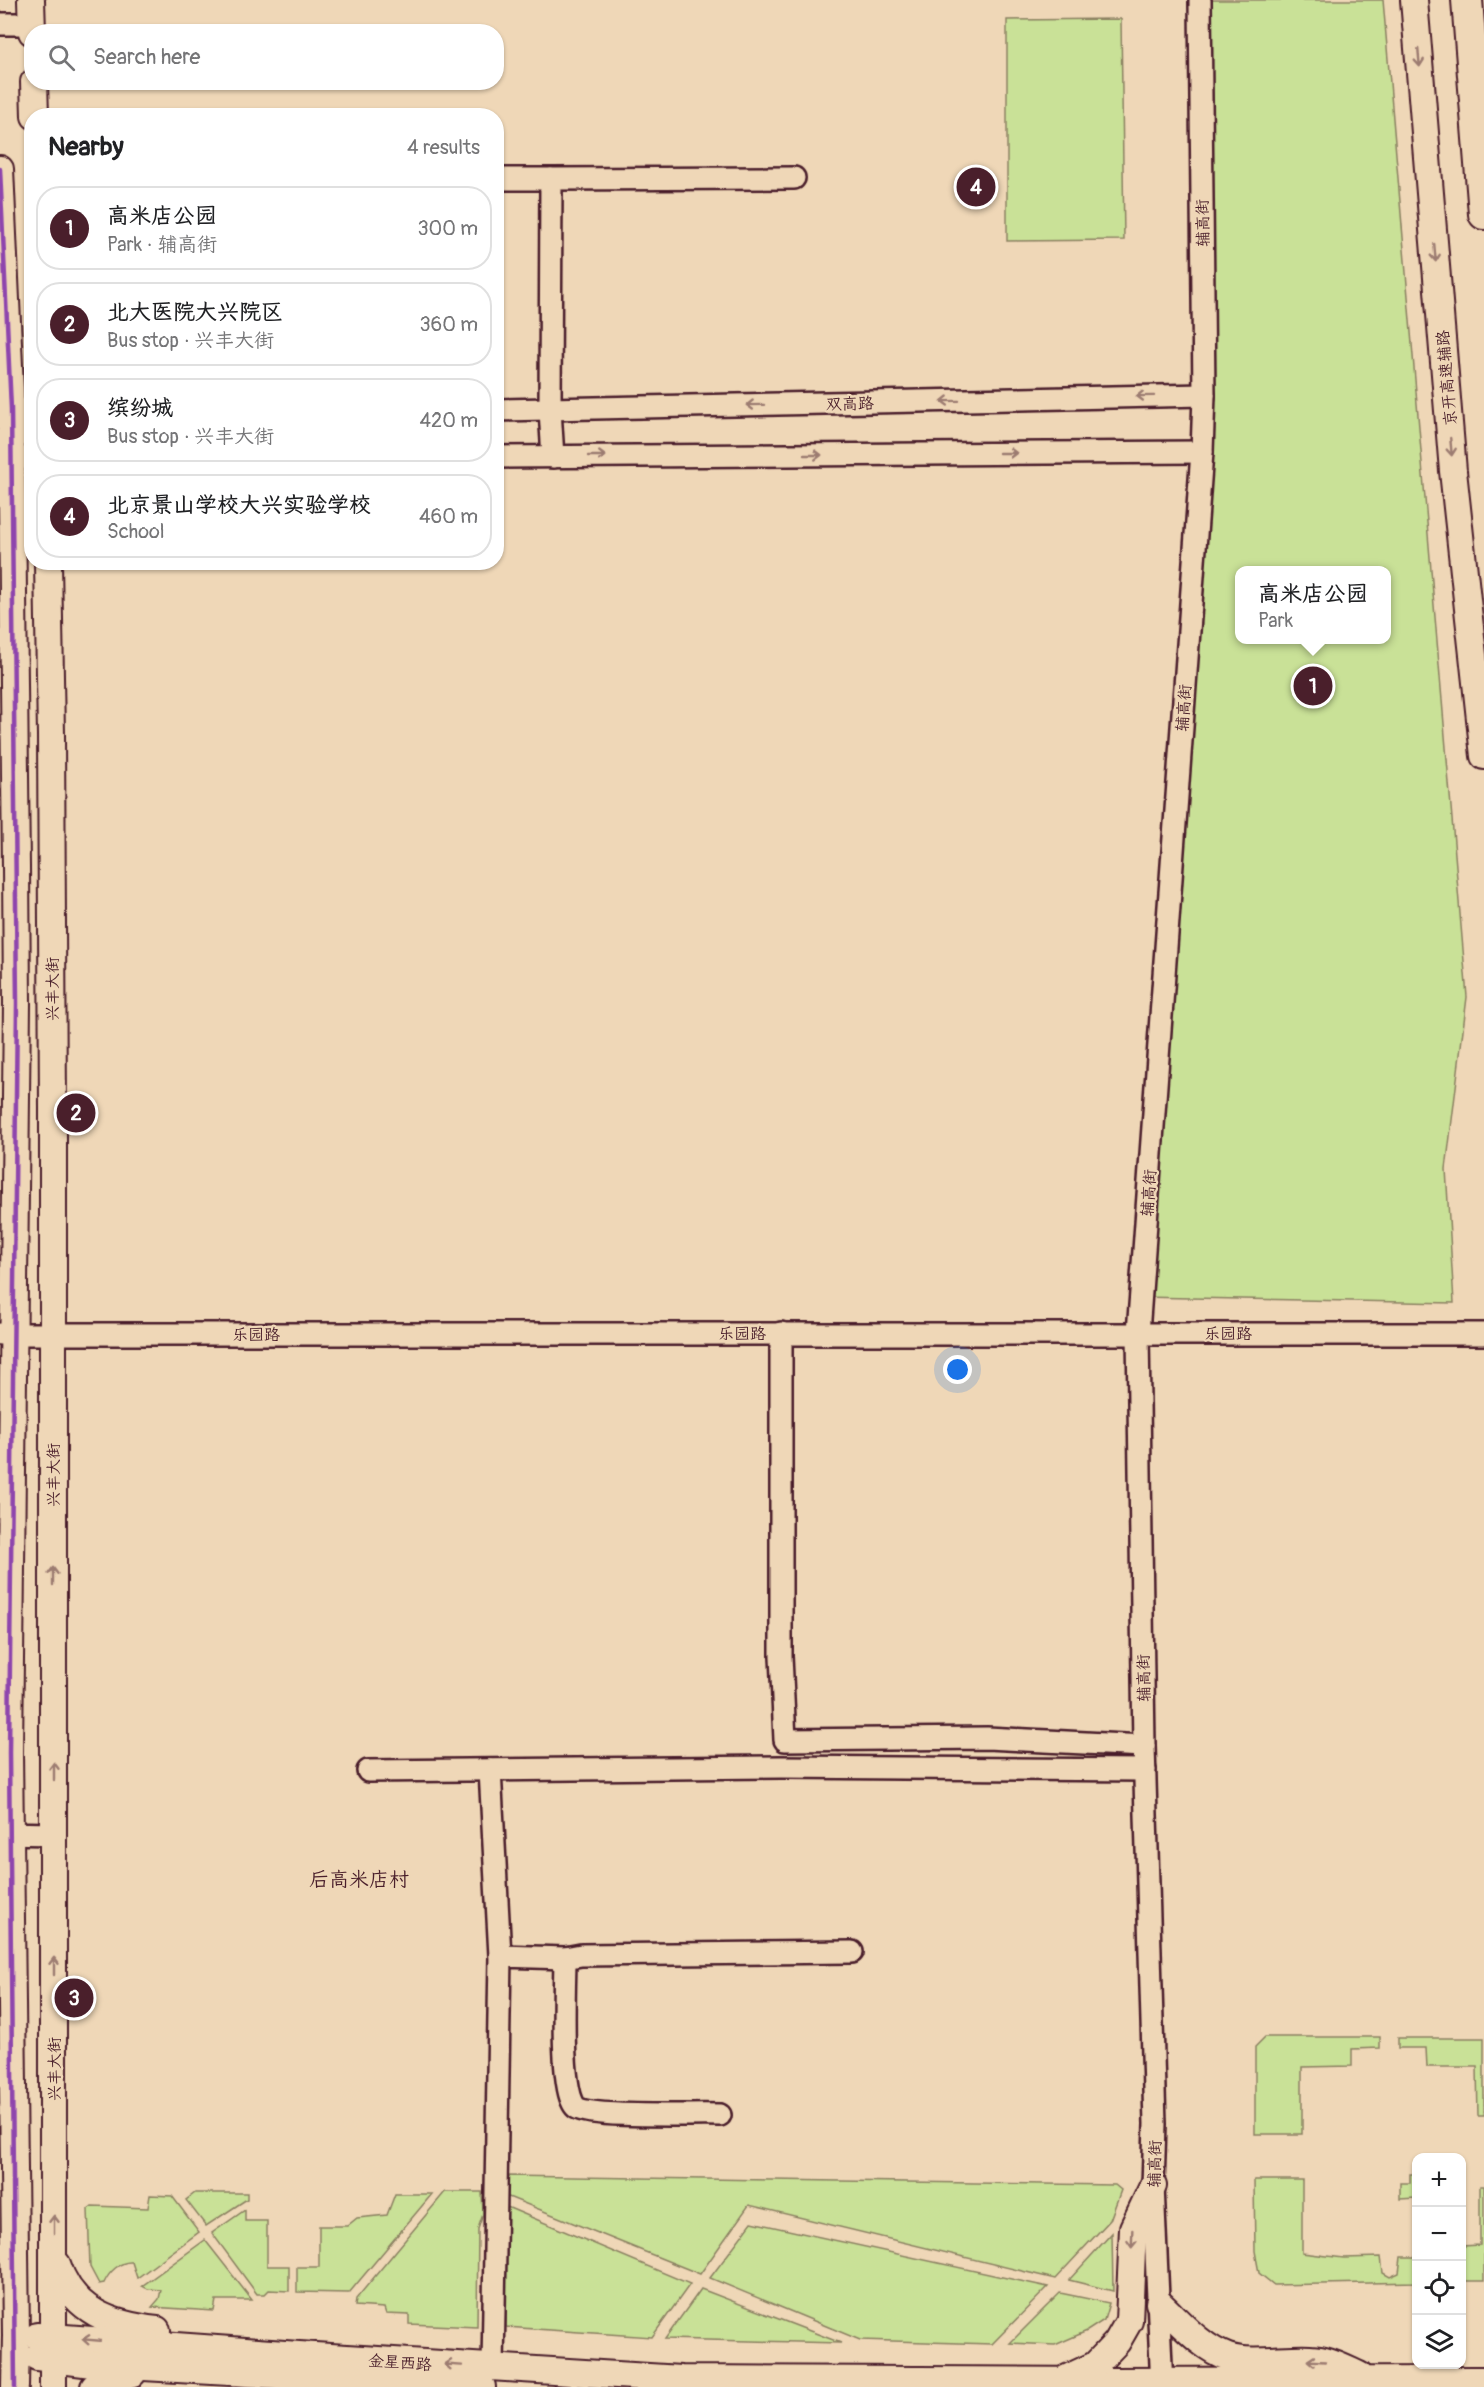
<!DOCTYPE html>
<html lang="en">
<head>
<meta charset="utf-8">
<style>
  :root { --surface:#fff; --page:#f6f6f6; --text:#202124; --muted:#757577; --line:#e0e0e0; --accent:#4a1f2b }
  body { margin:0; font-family:Pangolin,"LXGW WenKai TC",sans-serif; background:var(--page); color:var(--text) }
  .controls { position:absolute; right:18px; bottom:18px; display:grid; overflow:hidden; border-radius:12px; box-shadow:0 2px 4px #0004 }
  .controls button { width:54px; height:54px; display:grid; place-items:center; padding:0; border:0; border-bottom:2px solid var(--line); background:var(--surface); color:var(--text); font:30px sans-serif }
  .you { position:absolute; left:958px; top:1370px; width:21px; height:21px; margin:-15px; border:4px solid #fff; border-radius:50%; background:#1a73e8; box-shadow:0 0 0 9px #1a73e833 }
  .badge { display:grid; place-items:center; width:39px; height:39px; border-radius:50%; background:var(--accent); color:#fff; font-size:20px; font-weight:700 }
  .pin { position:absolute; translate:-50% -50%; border:3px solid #fff; box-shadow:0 2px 6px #0006 }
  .popup { position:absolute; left:1235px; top:566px; width:156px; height:78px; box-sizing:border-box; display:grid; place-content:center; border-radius:12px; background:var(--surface); filter:drop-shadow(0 2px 4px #0005); font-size:20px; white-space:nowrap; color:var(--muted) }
  .popup b { font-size:22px; color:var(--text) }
  .popup::after { content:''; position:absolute; left:50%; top:100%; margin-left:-12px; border:12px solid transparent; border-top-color:var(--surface) }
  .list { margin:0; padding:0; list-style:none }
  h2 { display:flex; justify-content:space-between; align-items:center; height:78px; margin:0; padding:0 24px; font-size:26px }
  h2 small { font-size:20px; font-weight:400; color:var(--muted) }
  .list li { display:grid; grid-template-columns:39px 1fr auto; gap:18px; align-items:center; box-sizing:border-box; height:84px; margin:0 12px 12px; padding:0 12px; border:2px solid var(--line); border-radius:24px }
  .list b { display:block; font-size:22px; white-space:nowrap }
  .list p { margin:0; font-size:20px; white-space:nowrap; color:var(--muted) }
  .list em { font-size:20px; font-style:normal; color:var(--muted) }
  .icon { flex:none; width:33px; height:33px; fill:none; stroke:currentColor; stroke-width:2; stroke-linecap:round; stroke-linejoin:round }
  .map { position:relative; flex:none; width:1484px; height:2387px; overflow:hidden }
  .search { position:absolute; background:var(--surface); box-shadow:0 2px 4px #0004; left:24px; top:24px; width:480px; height:66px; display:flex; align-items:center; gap:15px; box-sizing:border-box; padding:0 21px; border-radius:24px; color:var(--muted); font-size:22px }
  .panel { position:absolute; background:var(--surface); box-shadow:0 2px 4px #0004; left:24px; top:108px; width:480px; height:462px; border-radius:24px }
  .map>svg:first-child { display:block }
  .green { fill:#c9e197; stroke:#8a8061; stroke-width:1.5; fill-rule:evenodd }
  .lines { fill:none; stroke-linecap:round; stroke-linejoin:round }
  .minor-casing { stroke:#4a1f2b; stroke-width:26 }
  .major-casing { stroke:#4a1f2b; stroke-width:30 }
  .highway-casing { stroke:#4a1f2b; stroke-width:34 }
  .minor { stroke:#efd7b7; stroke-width:21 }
  .major { stroke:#efd7b7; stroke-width:26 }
  .highway { stroke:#efd7b7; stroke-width:30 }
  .bus-1-casing { stroke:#efd7b7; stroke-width:9 }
  .bus-1 { stroke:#8e44ad; stroke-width:4.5 }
  .oneway { stroke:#9c7b71 }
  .labels { text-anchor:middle; stroke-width:4.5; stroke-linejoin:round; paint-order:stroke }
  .street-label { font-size:16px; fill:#4a1f2b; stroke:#efd7b7 }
  .quarter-label { font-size:20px; fill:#4a1f2b; stroke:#efd7b7 }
</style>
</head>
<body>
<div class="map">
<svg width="1484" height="2387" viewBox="0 0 1484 2387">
  <rect width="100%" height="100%" fill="#efd7b7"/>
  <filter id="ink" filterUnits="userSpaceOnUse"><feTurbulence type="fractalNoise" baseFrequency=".0167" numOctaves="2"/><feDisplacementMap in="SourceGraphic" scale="12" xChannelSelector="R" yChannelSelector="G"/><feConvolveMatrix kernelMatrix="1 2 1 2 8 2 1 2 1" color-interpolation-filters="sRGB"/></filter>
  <g filter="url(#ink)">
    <g class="green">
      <path d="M 1200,0 L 1383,0 L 1467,997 L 1446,1169 L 1454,1303 L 1140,1297 L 1196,522 ZM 1240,570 L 1386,570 L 1386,640 L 1240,640 Z"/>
      <polygon points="1121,19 1124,240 1007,241 1007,20"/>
      <polygon points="1265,2037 1380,2037 1380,2048 1352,2049 1352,2066 1302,2067 1302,2134 1255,2134 1255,2047"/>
      <polygon points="1398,2038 1484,2038 1484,2116 1478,2116 1477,2067 1427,2067 1426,2048 1398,2048"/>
      <polygon points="1410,2174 1416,2174 1416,2198 1400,2199 1400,2183 1410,2183"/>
      <polygon points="506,2176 1115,2185 1121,2190 1110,2220 1055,2279 749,2205 700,2274 506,2196"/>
      <polygon points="1254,2180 1302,2180 1302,2253 1344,2258 1381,2257 1383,2273 1390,2277 1399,2273 1401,2257 1416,2257 1416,2282 1274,2285 1259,2273 1255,2251"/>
      <polygon points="1480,2186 1484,2186 1484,2281 1462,2281 1462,2246 1480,2245"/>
      <polygon points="445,2192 482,2192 483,2214 478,2229 477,2327 409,2324 409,2315 386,2314 384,2308 355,2306 356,2299"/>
      <polygon points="195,2193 247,2193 247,2199 206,2226 186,2200"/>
      <polygon points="395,2194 432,2194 349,2293 297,2292 297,2267 319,2267 319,2226 347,2226 357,2218 387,2215"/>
      <path d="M 150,2195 L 172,2196 L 199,2232 L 137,2278 L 132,2262 C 120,2261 109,2272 104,2283 L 99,2284 L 90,2267 L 88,2209 L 92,2206 L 148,2208 Z"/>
      <polygon points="507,2207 690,2284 652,2337 506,2327"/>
      <polygon points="245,2210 245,2221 267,2221 267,2266 289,2266 289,2291 269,2290 265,2294 257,2294 212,2233"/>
      <polygon points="752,2222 1048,2287 992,2344 860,2340 710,2278"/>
      <polygon points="1112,2233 1113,2291 1069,2280"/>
      <polygon points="205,2240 252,2300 216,2300 214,2311 152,2307 159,2299 161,2290 148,2289 142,2286"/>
      <polygon points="701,2289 841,2343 665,2339"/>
      <polygon points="1060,2293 1109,2303 1104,2320 1087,2331 1055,2345 1010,2343"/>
    </g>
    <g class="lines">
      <defs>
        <g id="minor">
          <polyline points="0,24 32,24"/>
          <polyline points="496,179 551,179"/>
          <polyline points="0,409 32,410"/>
          <polyline points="496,410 1204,395"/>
          <polyline points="496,457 1202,452"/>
          <polyline points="553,457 550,410 551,179 794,178"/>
          <polyline points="0,458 32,458"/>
          <polyline points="781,1333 781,1656 785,1740 987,1738 1144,1746"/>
          <polyline points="0,1334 1484,1334"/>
          <polyline points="490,1770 500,1956"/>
          <polyline points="368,1771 781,1767 1145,1770"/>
          <polyline points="0,1833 55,1834"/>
          <path d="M 565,1958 C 565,1983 559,2097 577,2108 C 594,2118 694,2114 720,2115"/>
          <polyline points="493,2367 500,1956 565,1958 581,1955 852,1952"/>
          <polyline points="1162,2387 1153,2186 1155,2124 1144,1746 1138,1333 1202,452 1204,395 1200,0"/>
        </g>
        <g id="major">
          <polyline points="31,0 32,32"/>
          <polyline points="1414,0 1453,471 1484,756"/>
          <polyline points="34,82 35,116"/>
          <polyline points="0,169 11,409 16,867 17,1003 9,1753 16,2335 15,2387"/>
          <polyline points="48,562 51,735 53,1108 53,2387"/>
          <path d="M 57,2264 C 72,2312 113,2325 157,2330"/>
          <path d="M 1159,2303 C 1179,2321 1201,2348 1228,2357 C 1257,2366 1297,2354 1325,2361 C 1337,2364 1348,2370 1359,2375"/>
          <polyline points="37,2336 299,2355 681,2379 1112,2381 1484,2380"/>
          <polyline points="37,2357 92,2364 482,2387"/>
          <polyline points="1067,2378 1095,2365 1117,2342 1129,2321 1133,2228 1153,2186"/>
          <polyline points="94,2387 101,2382 133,2373"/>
        </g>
        <polyline id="highway" points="1467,0 1484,214"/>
      </defs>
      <use href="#minor" class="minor-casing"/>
      <use href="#major" class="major-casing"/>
      <use href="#highway" class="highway-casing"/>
      <use href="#minor" class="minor"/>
      <use href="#major" class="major"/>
      <use href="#highway" class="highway"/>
      <defs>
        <polyline id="bus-1" points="0,169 11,409 17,1003 9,1753 15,2387"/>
      </defs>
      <use href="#bus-1" class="bus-1-casing"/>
      <use href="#bus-1" class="bus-1"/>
    </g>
    <defs><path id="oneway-shaft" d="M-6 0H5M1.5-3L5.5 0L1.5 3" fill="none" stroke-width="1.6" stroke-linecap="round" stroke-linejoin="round" transform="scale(1.5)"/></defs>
    <g class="oneway">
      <use href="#oneway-shaft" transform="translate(1419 58) rotate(85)"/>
      <use href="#oneway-shaft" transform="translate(1435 253) rotate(85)"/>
      <use href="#oneway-shaft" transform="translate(1145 396) rotate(179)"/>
      <use href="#oneway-shaft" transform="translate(950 401) rotate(179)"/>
      <use href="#oneway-shaft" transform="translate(755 405) rotate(179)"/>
      <use href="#oneway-shaft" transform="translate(1451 447) rotate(85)"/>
      <use href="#oneway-shaft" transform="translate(1008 453)"/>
      <use href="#oneway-shaft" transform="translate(813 455)"/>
      <use href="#oneway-shaft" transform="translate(597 456)"/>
      <use href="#oneway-shaft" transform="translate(53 1576) rotate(-90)"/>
      <use href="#oneway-shaft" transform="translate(54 1771) rotate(-90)"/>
      <use href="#oneway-shaft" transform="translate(54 1966) rotate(-90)"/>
      <use href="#oneway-shaft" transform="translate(54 2224) rotate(-90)"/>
      <use href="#oneway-shaft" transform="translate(1132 2239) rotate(92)"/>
      <use href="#oneway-shaft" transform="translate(91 2340) rotate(-175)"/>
      <use href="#oneway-shaft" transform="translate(1316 2361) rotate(-177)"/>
      <use href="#oneway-shaft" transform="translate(453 2365) rotate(-176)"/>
    </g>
  </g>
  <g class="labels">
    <g class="street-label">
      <text transform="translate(1202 223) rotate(-91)" y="6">辅高街</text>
      <text transform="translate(1446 378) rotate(-95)" y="6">京开高速辅路</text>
      <text transform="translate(850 403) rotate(-1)" y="6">双高路</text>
      <text transform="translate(1183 708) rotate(-86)" y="6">辅高街</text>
      <text transform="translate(52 989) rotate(-90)" y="6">兴丰大街</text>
      <text transform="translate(1148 1193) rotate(-86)" y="6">辅高街</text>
      <text x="742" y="1339">乐园路</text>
      <text x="1228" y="1339">乐园路</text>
      <text x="256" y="1340">乐园路</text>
      <text transform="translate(53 1475) rotate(-90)" y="6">兴丰大街</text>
      <text transform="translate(1143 1678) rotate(-91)" y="6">辅高街</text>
      <text transform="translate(54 2069) rotate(-90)" y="6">兴丰大街</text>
      <text transform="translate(1154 2164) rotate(-89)" y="6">辅高街</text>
      <text transform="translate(400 2362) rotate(4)" y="6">金星西路</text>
    </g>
    <g class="quarter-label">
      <text x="359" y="1886">后高米店村</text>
    </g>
  </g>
</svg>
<div class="controls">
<button>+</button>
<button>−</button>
<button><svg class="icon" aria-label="locate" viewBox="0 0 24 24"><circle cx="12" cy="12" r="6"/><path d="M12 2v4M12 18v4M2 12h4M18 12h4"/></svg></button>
<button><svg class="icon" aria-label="layers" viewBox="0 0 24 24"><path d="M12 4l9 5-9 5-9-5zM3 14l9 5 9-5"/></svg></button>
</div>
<div class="you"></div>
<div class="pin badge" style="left:1313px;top:686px">1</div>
<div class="popup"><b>高米店公园</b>Park</div>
<div class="pin badge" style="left:76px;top:1113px">2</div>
<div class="pin badge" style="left:74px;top:1998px">3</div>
<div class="pin badge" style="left:976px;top:187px">4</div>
<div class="search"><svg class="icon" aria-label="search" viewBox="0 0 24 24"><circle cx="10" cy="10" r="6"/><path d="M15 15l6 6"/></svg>Search here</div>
<section class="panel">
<h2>Nearby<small>4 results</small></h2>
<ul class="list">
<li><span class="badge">1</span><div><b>高米店公园</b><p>Park · 辅高街</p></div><em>300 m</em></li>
<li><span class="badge">2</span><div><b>北大医院大兴院区</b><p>Bus stop · 兴丰大街</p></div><em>360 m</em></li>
<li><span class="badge">3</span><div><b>缤纷城</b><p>Bus stop · 兴丰大街</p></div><em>420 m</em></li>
<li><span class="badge">4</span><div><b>北京景山学校大兴实验学校</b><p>School</p></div><em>460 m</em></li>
</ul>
</section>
</div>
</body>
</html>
